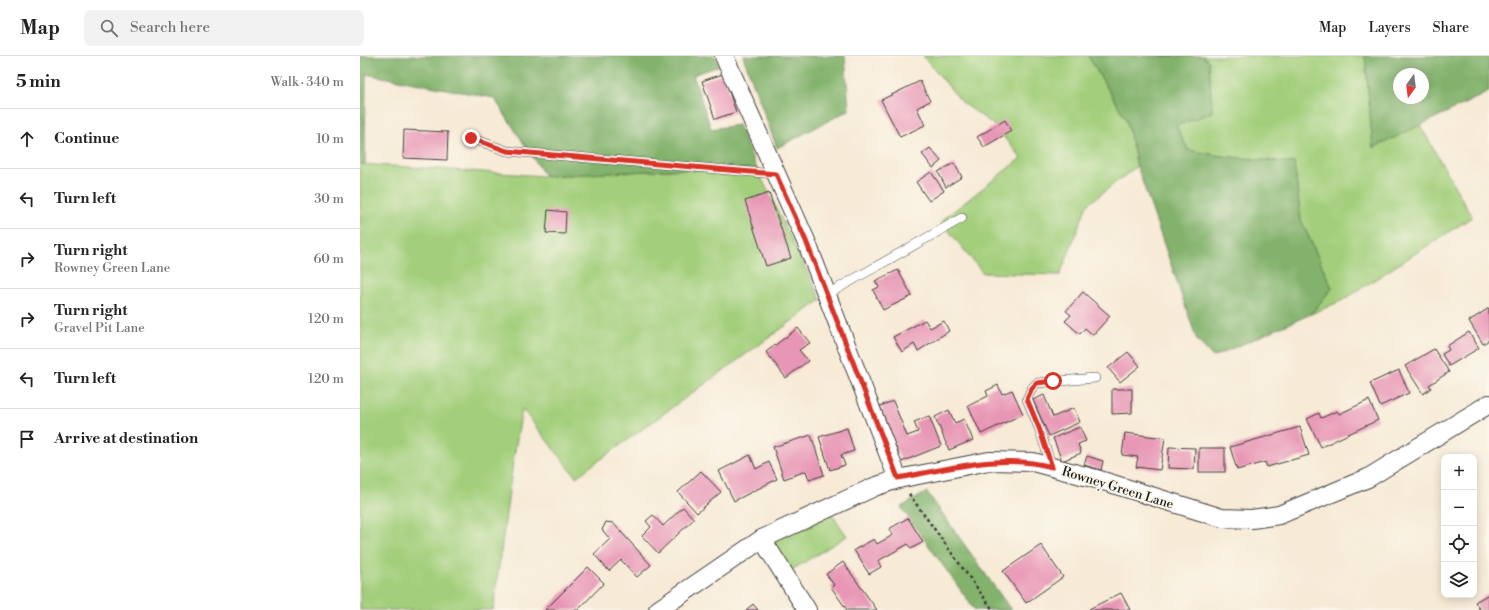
<!DOCTYPE html>
<html lang="en">
<head>
<meta charset="utf-8">
<style>
  :root { --surface:#fff; --page:#f2f2f2; --text:#222; --muted:#767676; --line:#e0e0e0 }
  body { margin:0; font-family:"Libre Bodoni",serif; background:var(--page); color:var(--text) }
  .controls { position:absolute; right:12px; bottom:12px; display:grid; overflow:hidden; border-radius:8px; box-shadow:0 2px 10px #0003 }
  .controls button { width:36px; height:36px; display:grid; place-items:center; padding:0; border:0; border-bottom:1px solid var(--line); background:var(--surface); color:var(--text); font:20px sans-serif }
  .compass { position:absolute; left:1033px; top:12px; width:36px; height:36px; border-radius:50%; background:var(--surface); box-shadow:0 2px 10px #0003; rotate:194deg }
  .stop { position:absolute; width:12px; height:12px; margin:-9px; border:3px solid #d93025; border-radius:50%; background:#fff }
  .stop.end { background:#d93025; border-color:#fff; box-shadow:0 1px 4px #0008 }
  .list { margin:0; padding:0; list-style:none }
  h2 { display:flex; justify-content:space-between; align-items:center; height:52px; margin:0; padding:0 16px; font-size:17px }
  h2 small { font-size:13px; font-weight:400; color:var(--muted) }
  .list li { display:grid; grid-template-columns:26px 1fr auto; gap:12px; align-items:center; box-sizing:border-box; height:60px; padding:0 16px; border-top:1px solid var(--line) }
  .list b { display:block; font-size:15px; white-space:nowrap }
  .list p { margin:0; font-size:13px; white-space:nowrap; color:var(--muted) }
  .list em { font-size:13px; font-style:normal; color:var(--muted) }
  .icon { flex:none; width:22px; height:22px; fill:none; stroke:currentColor; stroke-width:2; stroke-linecap:round; stroke-linejoin:round }
  .map { position:relative; flex:none; width:1129px; height:554px; overflow:hidden }
  header { display:flex; align-items:center; gap:24px; box-sizing:border-box; height:56px; padding:0 20px; background:var(--surface); border-bottom:1px solid var(--line) }
  header strong { font-size:19px }
  nav { display:flex; gap:22px; margin-inline-start:auto; font-size:14px }
  .search { width:280px; height:36px; background:var(--page); display:flex; align-items:center; gap:10px; box-sizing:border-box; padding:0 14px; border-radius:8px; color:var(--muted); font-size:15px }
  main { display:flex }
  aside { flex:1; background:var(--surface) }
  .map>svg:first-child { display:block }
  .green { fill:#a3cf7c; stroke:#60764c }
  .forest { fill:#82b26c; stroke:#4f6744; fill-rule:evenodd }
  .building { fill:#e896b5 }
  .lines { fill:none; stroke-linecap:round; stroke-linejoin:round }
  .service-casing { stroke:#3d3b38; stroke-width:10 }
  .minor-casing { stroke:#3d3b38; stroke-width:20 }
  .path { stroke:#3d3b38; stroke-width:2.5; stroke-dasharray:3 3; stroke-linecap:butt }
  .service { stroke:#fff; stroke-width:9 }
  .minor { stroke:#fff; stroke-width:18 }
  .route { stroke:#d93025; stroke-width:5 }
  .labels { text-anchor:middle; stroke-width:4; stroke-linejoin:round; paint-order:stroke }
  .street-label { font-size:13px; fill:#1c1c1c; stroke:#fbf7ec }
</style>
</head>
<body>
<header>
<strong>Map</strong>
<div class="search"><svg class="icon" aria-label="search" viewBox="0 0 24 24"><circle cx="10" cy="10" r="6"/><path d="M15 15l6 6"/></svg>Search here</div>
<nav><a>Map</a><a>Layers</a><a>Share</a></nav>
</header>
<main>
<aside>
<h2>5 min<small>Walk · 340 m</small></h2>
<ul class="list">
<li><svg class="icon" aria-label="ahead" viewBox="0 0 24 24"><path d="M12 20V5M6 11l6-6 6 6"/></svg><div><b>Continue</b></div><em>10 m</em></li>
<li><svg class="icon" aria-label="left" viewBox="0 0 24 24"><path d="M17 20v-9H6M10 6l-5 5 5 5"/></svg><div><b>Turn left</b></div><em>30 m</em></li>
<li><svg class="icon" aria-label="right" viewBox="0 0 24 24"><path d="M7 20v-9h11M14 6l5 5-5 5"/></svg><div><b>Turn right</b><p>Rowney Green Lane</p></div><em>60 m</em></li>
<li><svg class="icon" aria-label="right" viewBox="0 0 24 24"><path d="M7 20v-9h11M14 6l5 5-5 5"/></svg><div><b>Turn right</b><p>Gravel Pit Lane</p></div><em>120 m</em></li>
<li><svg class="icon" aria-label="left" viewBox="0 0 24 24"><path d="M17 20v-9H6M10 6l-5 5 5 5"/></svg><div><b>Turn left</b></div><em>120 m</em></li>
<li><svg class="icon" aria-label="arrive" viewBox="0 0 24 24"><path d="M6 21V4h12l-3 4 3 4H6"/></svg><div><b>Arrive at destination</b></div></li>
</ul>
</aside>
<div class="map">
<svg width="1129" height="554" viewBox="0 0 1129 554">
  <rect width="100%" height="100%" fill="#fbf7ec"/>
  <filter id="ink" filterUnits="userSpaceOnUse"><feTurbulence type="fractalNoise" baseFrequency=".025" numOctaves="2"/><feDisplacementMap in="SourceGraphic" scale="8" xChannelSelector="R" yChannelSelector="G"/><feConvolveMatrix kernelMatrix="1 2 1 2 8 2 1 2 1" color-interpolation-filters="sRGB"/></filter>
  <filter id="wash" filterUnits="userSpaceOnUse"><feTurbulence type="fractalNoise" baseFrequency=".012" numOctaves="4" result="noise"/><feDisplacementMap in="SourceGraphic" scale="16" xChannelSelector="R" yChannelSelector="G"/><feGaussianBlur stdDeviation="0.9" result="paint"/><feColorMatrix in="noise" values="0 0 0 0 0 0 0 0 0 0 0 0 0 0 0 0 0 1.4 0 .05"/><feComposite in="paint" operator="in"/></filter>
  <g filter="url(#wash)">
    <rect width="100%" height="100%" fill="#f7ead6"/>
    <g class="green">
      <polygon points="563,0 728,0 767,65 777,110 727,149 700,219 623,217 581,165 661,102 634,69 602,46"/>
      <polygon points="842,0 1005,0 1013,92 1060,69 1112,161 983,244 951,258 972,232 941,164 934,107 861,100 828,94 816,70 852,56 849,6"/>
      <polygon points="0,108 185,120 329,113 397,113 461,244 216,421 162,353 153,406 133,554 0,554"/>
      <polygon points="471,457 487,480 430,515 409,485"/>
    </g>
    <g class="forest">
      <polygon points="0,0 355,0 359,10 333,19 351,73 378,69 397,113 329,113 185,120 134,42 6,18 5,108 0,108"/>
      <polygon points="383,0 485,0 489,54 417,92"/>
      <polygon points="728,0 842,0 849,6 852,56 816,70 828,94 861,100 934,107 941,164 972,232 951,258 853,301 837,284 777,110 767,65"/>
      <path d="M 1005,0 L 1129,0 L 1129,36 L 1013,92 ZM 1039,18 L 1063,18 L 1063,42 L 1039,42 Z"/>
      <polygon points="567,436 651,554 615,554 541,451"/>
    </g>
    <g id="blocks">
      <g class="building">
        <polygon points="363,18 376,56 355,63 342,25"/>
        <polygon points="560,25 570,45 557,52 565,69 540,81 521,44"/>
        <polygon points="645,64 651,75 624,91 617,81"/>
        <polygon points="44,74 88,76 87,104 43,102"/>
        <polygon points="570,92 581,105 573,112 562,98"/>
        <polygon points="594,107 602,121 586,131 578,116"/>
        <polygon points="571,116 584,135 569,145 556,126"/>
        <polygon points="409,137 431,202 406,210 385,145"/>
        <polygon points="188,154 206,156 205,178 186,177"/>
        <polygon points="538,214 552,240 523,254 513,234 519,231 515,225"/>
        <polygon points="723,236 750,260 733,279 725,272 720,278 705,265 711,259 706,255"/>
        <polygon points="1129,252 1129,284 1123,288 1109,265"/>
        <polygon points="565,264 570,272 584,265 589,275 558,295 554,288 542,296 533,281"/>
        <polygon points="438,272 450,287 439,294 448,305 426,322 406,296"/>
        <polygon points="1109,276 1119,292 1089,310 1082,298 1089,294 1087,290"/>
        <polygon points="1074,293 1089,316 1069,329 1071,332 1063,338 1045,310"/>
        <polygon points="768,296 780,310 760,326 748,312"/>
        <polygon points="1039,314 1049,337 1020,350 1010,327"/>
        <polygon points="638,329 642,338 652,334 663,358 621,378 608,350 628,340 626,335"/>
        <polygon points="752,333 772,333 772,357 752,358"/>
        <polygon points="684,339 693,361 714,352 720,366 689,380 673,344"/>
        <polygon points="1009,344 1018,364 961,391 947,363 959,357 961,362 977,355 979,358"/>
        <polygon points="533,345 547,380 558,376 554,366 569,360 581,390 541,406 520,350"/>
        <polygon points="589,354 595,367 604,363 613,384 589,394 575,361"/>
        <polygon points="720,371 726,385 718,388 721,397 702,405 693,382"/>
        <polygon points="940,371 949,399 907,411 905,406 877,414 870,391"/>
        <polygon points="487,372 494,395 481,399 485,409 470,414 459,381"/>
        <polygon points="765,377 805,382 800,414 776,411 778,401 762,399"/>
        <polygon points="451,379 464,419 449,424 446,415 424,423 413,391"/>
        <polygon points="809,391 835,392 834,413 808,412"/>
        <rect x="839" y="392" width="26" height="24"/>
        <polygon points="390,399 396,413 409,406 417,423 374,445 359,415"/>
        <polygon points="727,400 743,405 741,414 724,409"/>
        <polygon points="341,415 361,436 337,457 318,436"/>
        <polygon points="323,451 334,463 298,497 282,480 291,471 286,465 293,459 303,470"/>
        <polygon points="548,462 563,486 551,493 548,488 518,505 521,511 509,518 494,494 514,483 517,488 533,479 529,473"/>
        <polygon points="246,466 253,467 291,509 277,521 261,504 249,515 234,498 250,483 242,474"/>
        <polygon points="681,489 703,521 666,547 643,515"/>
        <polygon points="483,506 517,554 487,554 471,531 474,529 466,518"/>
        <polygon points="228,511 244,527 218,554 185,554"/>
        <polygon points="761,537 770,554 730,554 729,553"/>
        <polygon points="1129,538 1129,554 1120,554 1115,546"/>
        <polygon points="393,548 398,554 386,554"/>
      </g>
    </g>
  </g>
  <g filter="url(#ink)">
    <use href="#blocks" fill-opacity="0" stroke="#3d3b38" stroke-width="1"/>
    <g class="lines">
      <defs>
        <g id="service">
          <polyline points="111,82 147,95 416,118"/>
          <polyline points="466,239 602,162"/>
          <polyline points="692,411 679,372 667,343 672,332 677,327 735,322"/>
        </g>
        <g id="minor">
          <polyline points="364,0 446,185 538,423"/>
          <polyline points="402,483 447,554"/>
          <polyline points="298,554 402,483 514,431 538,423 629,405 673,406 740,424 862,462 892,463 919,459 1008,422 1129,348"/>
        </g>
      </defs>
      <use href="#service" class="service-casing"/>
      <use href="#minor" class="minor-casing"/>
      <polyline class="path" points="549,438 633,554"/>
      <use href="#service" class="service"/>
      <use href="#minor" class="minor"/>
    </g>
  </g>
  <g class="lines" filter="url(#ink)">
    <path class="route" d="M 111,82 L 147,95 L 416,118 L 446,185 L 538,422 C 589,413 641,397 692,411 L 679,372 L 667,343 L 672,332 L 677,327 L 693,325"/>
  </g>
  <g class="labels">
    <g class="street-label">
      <text transform="translate(758 431) rotate(17)" y="5">Rowney Green Lane</text>
    </g>
  </g>
</svg>
<div class="controls">
<button>+</button>
<button>−</button>
<button><svg class="icon" aria-label="locate" viewBox="0 0 24 24"><circle cx="12" cy="12" r="6"/><path d="M12 2v4M12 18v4M2 12h4M18 12h4"/></svg></button>
<button><svg class="icon" aria-label="layers" viewBox="0 0 24 24"><path d="M12 4l9 5-9 5-9-5zM3 14l9 5 9-5"/></svg></button>
</div>
<svg class="compass" viewBox="-18 -18 36 36"><path d="M0-13l5 13h-10z" fill="#e53935"/><path d="M0 13l5-13h-10z" fill="#767676"/></svg>
<div class="stop" style="left:693px;top:325px"></div>
<div class="stop end" style="left:111px;top:82px"></div>
</div>
</main>
</body>
</html>
